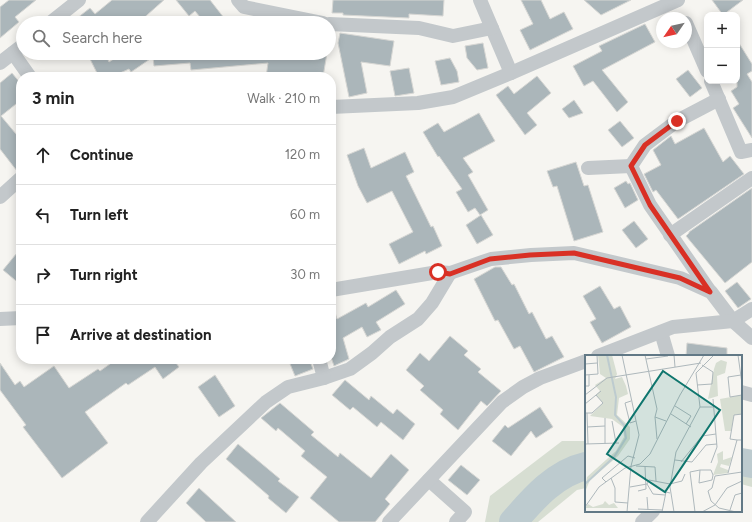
<!DOCTYPE html>
<html lang="en">
<head>
<meta charset="utf-8">
<style>
  :root { --surface:#fff; --page:#f2f2f2; --text:#222; --muted:#767676; --line:#e0e0e0 }
  body { margin:0; font-family:Figtree,sans-serif; background:var(--page); color:var(--text) }
  .controls { position:absolute; right:12px; top:12px; display:grid; overflow:hidden; border-radius:8px; box-shadow:0 2px 10px #0003 }
  .controls button { width:36px; height:36px; display:grid; place-items:center; padding:0; border:0; border-bottom:1px solid var(--line); background:var(--surface); color:var(--text); font:20px sans-serif }
  .compass { position:absolute; left:656px; top:12px; width:36px; height:36px; border-radius:50%; background:var(--surface); box-shadow:0 2px 10px #0003; rotate:236deg }
  .stop { position:absolute; width:12px; height:12px; margin:-9px; border:3px solid #d93025; border-radius:50%; background:#fff }
  .stop.end { background:#d93025; border-color:#fff; box-shadow:0 1px 4px #0008 }
  .list { margin:0; padding:0; list-style:none }
  h2 { display:flex; justify-content:space-between; align-items:center; height:52px; margin:0; padding:0 16px; font-size:17px }
  h2 small { font-size:13px; font-weight:400; color:var(--muted) }
  .list li { display:grid; grid-template-columns:26px 1fr auto; gap:12px; align-items:center; box-sizing:border-box; height:60px; padding:0 16px; border-top:1px solid var(--line) }
  .list b { display:block; font-size:15px; white-space:nowrap }
  .list em { font-size:13px; font-style:normal; color:var(--muted) }
  .icon { flex:none; width:22px; height:22px; fill:none; stroke:currentColor; stroke-width:2; stroke-linecap:round; stroke-linejoin:round }
  .map { position:relative; flex:none; width:752px; height:522px; overflow:hidden }
  .search { position:absolute; background:var(--surface); box-shadow:0 2px 10px #0003; left:16px; top:16px; width:320px; height:44px; display:flex; align-items:center; gap:10px; box-sizing:border-box; padding:0 14px; border-radius:22px; color:var(--muted); font-size:15px }
  .panel { position:absolute; background:var(--surface); box-shadow:0 2px 10px #0003; left:16px; top:72px; width:320px; height:292px; border-radius:16px }
  .map>svg:first-child { display:block }
  .green { fill:#d7ded2 }
  .lines { fill:none; stroke-linecap:round; stroke-linejoin:round }
  .river { stroke:#bdcbcf; stroke-width:28 }
  .building { fill:#abb6ba; stroke:#d7d7d4 }
  .street { stroke:#c3c8cb; stroke-width:14 }
  .route { stroke:#d93025; stroke-width:5 }
  .inset-river { fill:none; stroke:#bdcbcf; stroke-width:2 }
  .inset-road { fill:none; stroke:#aeb8bc; stroke-width:1 }
  .view { fill:#0f766e; fill-opacity:0.15; stroke:#0f766e; stroke-width:2 }
  .inset-edge { fill:none; stroke:#627986; stroke-width:2 }
</style>
</head>
<body>
<div class="map">
<svg width="752" height="522" viewBox="0 0 752 522">
  <rect width="100%" height="100%" fill="#f6f5f1"/>
  <g class="green">
    <polygon points="562,441 586,441 586,488 577,490 538,522 485,522 490,496"/>
    <polygon points="741,449 752,452 752,487 741,484"/>
  </g>
  <g class="lines">
    <g class="river">
      <polyline points="741,462 752,464"/>
      <path d="M 513,522 C 533,499 555,473 586,466"/>
    </g>
  </g>
  <g class="building">
    <polygon points="9,0 36,0 15,17 19,22 0,38 0,7"/>
    <polygon points="112,0 164,0 138,23 71,23 90,8 95,14"/>
    <polygon points="176,0 210,0 228,23 205,23 195,11 189,16"/>
    <polygon points="333,0 444,0 443,16 409,14 409,18 343,15 343,13 332,13"/>
    <polygon points="521,0 541,0 550,19 564,12 573,29 530,50 520,30 533,24"/>
    <polygon points="584,0 631,0 601,15"/>
    <polygon points="712,0 743,0 723,15"/>
    <polygon points="645,24 655,42 602,70 628,102 617,112 593,81 584,86 573,66 602,51 599,46"/>
    <polygon points="340,33 394,41 390,66 361,62 367,93 349,97 338,43"/>
    <polygon points="737,40 752,64 752,71 747,74 752,82 752,138 733,108 739,104 731,91 737,87"/>
    <polygon points="483,43 488,68 477,70 467,58 465,46"/>
    <polygon points="87,53 105,53 109,62 123,53 327,53 323,77 266,77 268,63 191,70 190,63 154,66 153,57 131,72 129,69 111,77 99,77"/>
    <polygon points="450,58 457,71 459,82 441,85 435,61"/>
    <polygon points="409,68 414,93 395,96 390,71"/>
    <polygon points="688,70 702,88 690,97 676,79"/>
    <polygon points="12,73 21,84 21,100 1,116 21,140 21,170 17,171 0,149 0,83"/>
    <polygon points="537,76 551,93 527,113 537,125 525,135 496,95 508,86 514,94"/>
    <polygon points="574,100 583,113 569,118 562,109"/>
    <polygon points="479,113 495,141 463,158 473,172 468,175 488,210 480,215 475,208 468,212 456,192 462,189 439,156 438,157 423,132 438,123 444,132"/>
    <polygon points="620,121 634,138 622,147 608,130"/>
    <polygon points="704,128 723,162 730,156 744,174 678,219 656,190 653,192 644,174 661,165 653,150 671,136 675,144"/>
    <polygon points="364,148 371,168 405,152 414,172 406,176 431,227 433,226 442,246 426,254 425,251 399,264 389,244 413,232 392,191 367,203 358,186 347,155"/>
    <polygon points="576,162 584,186 588,185 603,232 574,241 557,186 553,187 547,171"/>
    <polygon points="626,181 628,184 630,183 638,200 625,208 614,188"/>
    <polygon points="752,188 752,262 725,283 686,236 689,233 689,232"/>
    <polygon points="481,215 493,235 477,244 466,225"/>
    <polygon points="634,221 648,239 636,248 622,230"/>
    <polygon points="21,248 21,285 3,270"/>
    <polygon points="495,267 501,267 512,285 514,284 529,314 532,312 546,339 552,336 564,357 534,372 520,346 514,349 498,320 495,321 474,279"/>
    <polygon points="737,282 751,299 738,308 725,291"/>
    <polygon points="600,286 614,309 620,306 631,327 602,343 590,322 596,319 583,296"/>
    <polygon points="396,290 405,304 376,322 381,330 367,337 362,327 343,338 349,359 334,366 331,357 331,310 334,309 337,319 366,303 368,307"/>
    <polygon points="450,336 468,351 464,355 481,369 478,372 501,391 487,406 481,401 458,430 440,414 443,410 420,390 424,386 406,370 420,353 429,361"/>
    <polygon points="687,343 727,348 727,356 686,356"/>
    <polygon points="117,359 173,359 179,367 163,379 155,367 128,385 126,383 85,412 108,443 62,478 23,427 26,425 0,390 0,363 15,385 20,381 24,387 54,366 69,388 98,369 100,371"/>
    <polygon points="288,359 309,359 313,369 295,376"/>
    <polygon points="215,375 235,406 219,417 198,387"/>
    <polygon points="345,380 369,400 371,396 393,414 397,409 415,424 403,440 381,422 377,427 353,407 350,410 332,395"/>
    <polygon points="280,403 314,432 311,435 338,457 340,453 371,478 391,454 409,470 385,499 390,504 375,522 339,522 310,498 327,477 301,456 305,451 278,428 276,431 261,418"/>
    <polygon points="540,407 553,427 536,438 531,431 511,456 492,441 505,425 508,428"/>
    <polygon points="238,444 280,479 278,481 299,497 286,513 268,498 269,496 226,459"/>
    <polygon points="461,465 480,480 467,495 448,480"/>
    <polygon points="199,488 236,522 206,522 186,503"/>
  </g>
  <g class="lines">
    <g class="street">
      <polyline points="238,0 244,7 323,23"/>
      <polyline points="480,0 511,73"/>
      <polyline points="50,23 79,0"/>
      <polyline points="686,23 707,71"/>
      <polyline points="329,24 419,28 453,36 492,28"/>
      <polyline points="13,53 30,77"/>
      <polyline points="0,63 23,45"/>
      <polyline points="711,81 741,152 752,150"/>
      <polyline points="331,107 418,103 453,97 511,73 678,0"/>
      <polyline points="588,168 631,166"/>
      <polyline points="0,197 21,178"/>
      <polyline points="670,235 752,178"/>
      <polyline points="331,290 438,272 450,273 491,259 531,255 574,253 680,278 711,292 733,321 752,338"/>
      <polyline points="709,290 650,205 631,166 645,145 677,121 719,99"/>
      <polyline points="0,319 21,318"/>
      <polyline points="661,332 668,356"/>
      <polyline points="598,356 673,327 733,321 752,309"/>
      <polyline points="324,378 350,369 372,353 390,337 418,319 432,303 450,273"/>
      <polyline points="741,392 752,395"/>
      <polyline points="429,480 465,512 456,522"/>
      <polyline points="147,522 201,463 266,402 288,387 324,378 319,359"/>
      <polyline points="389,522 502,402 523,387 540,378 586,361"/>
      <polyline points="642,522 653,511"/>
    </g>
  </g>
  <g class="lines">
    <polyline class="route" points="438,272 450,274 490,259 530,255 574,253 680,278 710,292 650,205 631,166 645,145 677,121"/>
  </g>
  <g transform="translate(585 355)">
    <rect width="157" height="157" fill="#f6f5f1"/>
    <path d="M 13,0 L 27,0 L 32,19 L 30,24 L 37,22 L 41,31 L 43,39 L 34,43 L 32,60 L 45,72 L 45,84 L 33,101 L 5,125 L 0,137 L 2,122 L 31,96 L 39,82 L 38,72 L 27,64 L 5,61 L 18,48 L 11,40 L 15,36 L 10,30 L 21,23 L 15,19 ZM 136,5 L 142,7 L 140,18 L 132,21 L 133,41 L 123,44 L 129,14 L 131,8 ZM 157,40 L 157,59 L 149,60 L 146,76 L 140,76 L 135,44 ZM 138,96 L 138,105 L 147,102 L 144,111 L 136,109 L 135,112 L 143,115 L 143,118 L 128,120 L 133,107 L 132,99 ZM 20,146 L 24,150 L 29,148 L 33,153 L 0,153 L 3,149 L 8,152 L 18,149 Z" fill="#d7ded2"/>
    <path class="inset-river" d="M 0,129 L 29,102 L 41,83 L 39,70 L 30,60 L 31,42 L 22,0"/>
    <path class="inset-road" d="M 37,0 L 54,80 L 46,111 L 42,157M 60,0 L 72,54 L 70,62 L 81,66M 89,0 L 90,12M 153,0 L 157,29M 61,4 L 83,1M 0,9 L 12,8M 0,20 L 13,19 L 12,0M 156,20 L 143,22 L 145,42 L 157,40M 112,30 L 127,29 L 128,17 L 117,10M 0,31 L 4,31 L 4,20M 0,40 L 22,23 L 116,8M 46,46 L 40,48 L 45,68 L 51,66M 0,49 L 16,36M 90,51 L 106,61 L 101,69M 115,52 L 129,52M 0,58 L 7,58 L 18,48 L 11,40M 2,58 L 3,89M 86,59 L 106,72M 70,62 L 72,84M 20,63 L 20,89M 27,66 L 31,88M 2,72 L 20,71M 152,85 L 145,84 L 149,60 L 157,59M 0,89 L 34,88M 90,105 L 107,107 L 121,90 L 132,89M 96,107 L 117,81 L 131,79M 126,108 L 132,92 L 128,44M 51,111 L 70,112 L 71,126M 143,118 L 152,85 L 157,85M 26,123 L 30,133 L 30,147 L 43,148M 21,127 L 17,123 L 43,101 L 50,103M 62,129 L 64,125 L 85,129 L 97,126 L 100,119M 45,132 L 62,129 L 68,139 L 80,140M 53,136 L 61,134 L 60,111M 62,142 L 63,155M 0,152 L 14,132 L 40,113 L 55,109 L 65,99 L 95,40 L 119,0M 53,154 L 77,155M 145,155 L 150,140 L 157,138M 77,157 L 81,137 L 85,138M 89,157 L 85,132 L 91,97 L 115,52 L 111,18 L 129,0M 110,157 L 105,117 L 115,115 L 126,115 L 128,120 L 127,125 L 114,128 L 115,115M 117,157 L 130,150 L 142,133 L 157,126M 151,157 L 134,153 L 126,146 L 123,136 L 127,133 L 130,121 L 157,117"/>
    <path class="view" d="M 78,16 L 135,55 L 80,137 L 22,99 Z"/>
    <rect width="157" height="157" class="inset-edge"/>
  </g>
</svg>
<div class="controls">
<button>+</button>
<button>−</button>
</div>
<svg class="compass" viewBox="-18 -18 36 36"><path d="M0-13l5 13h-10z" fill="#e53935"/><path d="M0 13l5-13h-10z" fill="#767676"/></svg>
<div class="stop" style="left:438px;top:272px"></div>
<div class="stop end" style="left:677px;top:121px"></div>
<div class="search"><svg class="icon" aria-label="search" viewBox="0 0 24 24"><circle cx="10" cy="10" r="6"/><path d="M15 15l6 6"/></svg>Search here</div>
<section class="panel">
<h2>3 min<small>Walk · 210 m</small></h2>
<ul class="list">
<li><svg class="icon" aria-label="ahead" viewBox="0 0 24 24"><path d="M12 20V5M6 11l6-6 6 6"/></svg><div><b>Continue</b></div><em>120 m</em></li>
<li><svg class="icon" aria-label="left" viewBox="0 0 24 24"><path d="M17 20v-9H6M10 6l-5 5 5 5"/></svg><div><b>Turn left</b></div><em>60 m</em></li>
<li><svg class="icon" aria-label="right" viewBox="0 0 24 24"><path d="M7 20v-9h11M14 6l5 5-5 5"/></svg><div><b>Turn right</b></div><em>30 m</em></li>
<li><svg class="icon" aria-label="arrive" viewBox="0 0 24 24"><path d="M6 21V4h12l-3 4 3 4H6"/></svg><div><b>Arrive at destination</b></div></li>
</ul>
</section>
</div>
</body>
</html>
